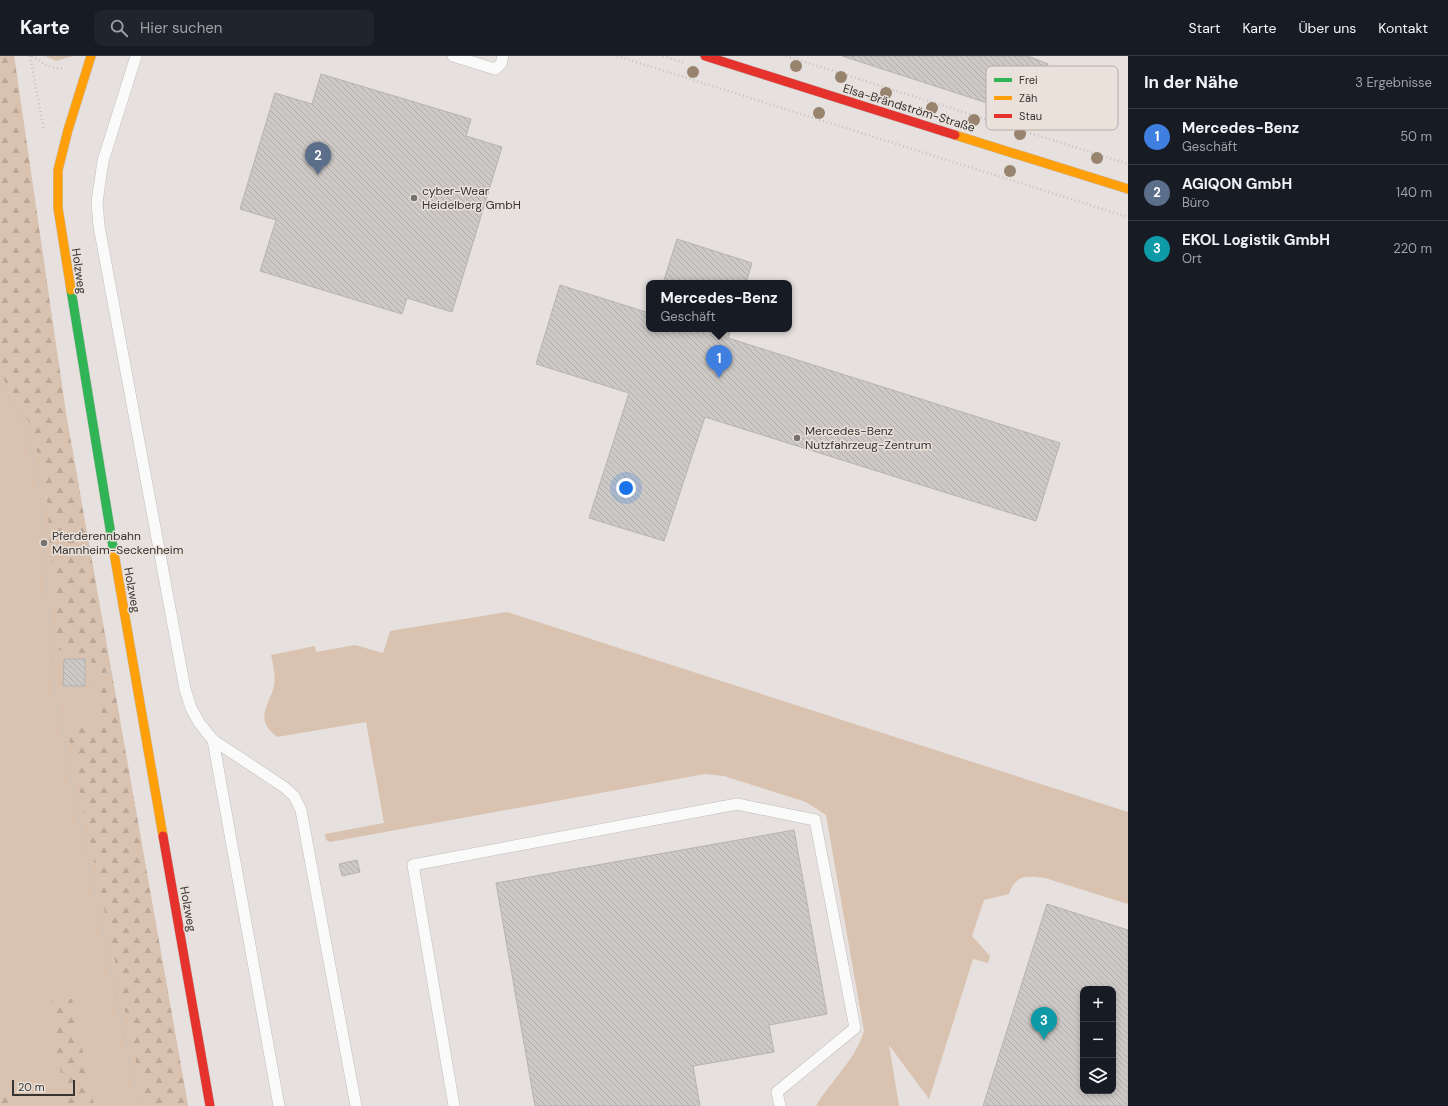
<!DOCTYPE html>
<html lang="de">
<head>
<meta charset="utf-8">
<style>
  :root { --surface:#171b24; --page:#20242c; --text:#f1f3f6; --muted:#9ea1a6; --line:#363941; --accent:#1a73e8 }
  body { margin:0; font-family:"DM Sans",sans-serif; background:var(--page); color:var(--text) }
  .controls { position:absolute; right:12px; bottom:12px; display:grid; overflow:hidden; border-radius:8px; box-shadow:0 2px 6px #0003 }
  .controls button { width:36px; height:36px; display:grid; place-items:center; padding:0; border:0; border-bottom:1px solid var(--line); background:var(--surface); color:var(--text); font:20px sans-serif }
  .scale { position:absolute; left:12px; bottom:10px; width:63px; box-sizing:border-box; padding-left:4px; border:2px solid #373432; border-top:0; font-size:11px; line-height:14px; white-space:nowrap; color:#373432; -webkit-text-stroke:3px #e9e1da; paint-order:stroke }
  .you { position:absolute; left:626px; top:432px; width:14px; height:14px; margin:-10px; border:3px solid #fff; border-radius:50%; background:#1a73e8; box-shadow:0 0 0 6px #1a73e833 }
  .badge { display:grid; place-items:center; width:26px; height:26px; border-radius:50%; background:var(--accent); color:#fff; font-size:13px; font-weight:700 }
  .pin { position:absolute; translate:-50% -33px; filter:drop-shadow(0 1px 2px #0008) }
  .pin::after { content:''; position:absolute; top:21px; width:14px; height:12px; background:inherit; clip-path:polygon(0 0,100% 0,50% 100%) }
  .popup { position:absolute; left:646px; top:224px; width:146px; height:52px; box-sizing:border-box; display:grid; place-content:center; border-radius:8px; background:var(--surface); filter:drop-shadow(0 1px 3px #0005); font-size:13px; white-space:nowrap; color:var(--muted) }
  .popup b { font-size:15px; color:var(--text) }
  .popup::after { content:''; position:absolute; left:50%; top:100%; margin-left:-8px; border:8px solid transparent; border-top-color:var(--surface) }
  .list { margin:0; padding:0; list-style:none }
  h2 { display:flex; justify-content:space-between; align-items:center; height:52px; margin:0; padding:0 16px; font-size:17px }
  h2 small { font-size:13px; font-weight:400; color:var(--muted) }
  .list li { display:grid; grid-template-columns:26px 1fr auto; gap:12px; align-items:center; box-sizing:border-box; height:56px; padding:0 16px; border-top:1px solid var(--line) }
  .list b { display:block; font-size:15px; white-space:nowrap }
  .list p { margin:0; font-size:13px; white-space:nowrap; color:var(--muted) }
  .list em { font-size:13px; font-style:normal; color:var(--muted) }
  .icon { flex:none; width:22px; height:22px; fill:none; stroke:currentColor; stroke-width:2; stroke-linecap:round; stroke-linejoin:round }
  .map { position:relative; flex:none; width:1128px; height:1050px; overflow:hidden }
  header { display:flex; align-items:center; gap:24px; box-sizing:border-box; height:56px; padding:0 20px; background:var(--surface); border-bottom:1px solid var(--line) }
  header strong { font-size:19px }
  nav { display:flex; gap:22px; margin-inline-start:auto; font-size:14px }
  .search { width:280px; height:36px; background:var(--page); display:flex; align-items:center; gap:10px; box-sizing:border-box; padding:0 14px; border-radius:8px; color:var(--muted); font-size:15px }
  main { display:flex }
  aside { flex:1; background:var(--surface) }
  .map>svg:first-child { display:block }
  .grass { fill:#d9c2af }
  .forest { fill:url(#forest-firs) }
  .building { fill:url(#building-back-hatch); stroke:#b6b3b0; fill-rule:evenodd }
  .lines { fill:none; stroke-linecap:round; stroke-linejoin:round }
  .lane-casing { stroke:#c1bebb; stroke-width:12 }
  .fast-casing { stroke:#c1bebb; stroke-width:10 }
  .slow-casing { stroke:#c1bebb; stroke-width:10 }
  .jam-casing { stroke:#c1bebb; stroke-width:10 }
  .path { stroke:#c4c2c1; stroke-width:2.5; stroke-dasharray:1 3; stroke-linecap:butt }
  .lane { stroke:#fbfafa; stroke-width:11 }
  .fast { stroke:#30b455; stroke-width:9 }
  .slow { stroke:#ff9f0a; stroke-width:9 }
  .jam { stroke:#e5322d; stroke-width:9 }
  .tree { fill:#98836e }
  .poi-dot { fill:#74716e; stroke:#e9e1da; stroke-width:1.5 }
  .labels { text-anchor:middle; stroke-width:3; stroke-linejoin:round; paint-order:stroke }
  .street-label { font-size:12px; fill:#373432; stroke:#e9e1da }
  .poi-label { font-size:12px; fill:#373432; stroke:#e9e1da; text-anchor:start }
  .key { fill:#e9e1da; stroke:#b4ada8; stroke-width:1 }
  .key-label { font-size:11px; fill:#373432 }
</style>
</head>
<body>
<header>
<strong>Karte</strong>
<div class="search"><svg class="icon" aria-label="search" viewBox="0 0 24 24"><circle cx="10" cy="10" r="6"/><path d="M15 15l6 6"/></svg>Hier suchen</div>
<nav><a>Start</a><a>Karte</a><a>Über uns</a><a>Kontakt</a></nav>
</header>
<main>
<div class="map">
<svg width="1128" height="1050" viewBox="0 0 1128 1050">
  <defs>
    <pattern id="forest-firs" width="22" height="20" patternUnits="userSpaceOnUse"><rect width="22" height="20" fill="#d9c2af"/><path d="M5 1l3.5 6h-7zM16 11l3.5 6h-7z" fill="#bba797"/></pattern>
    <pattern id="building-back-hatch" width="6" height="6" patternUnits="userSpaceOnUse"><rect width="6" height="6" fill="#cdc9c6"/><path d="M-1 5l2 2M0 0l6 6M5-1l2 2" fill="none" stroke="#b1adab"/></pattern>
  </defs>
  <rect width="100%" height="100%" fill="#e6e1de"/>
  <g class="grass">
    <polygon points="0,0 14,0 66,358 188,1050 0,1050"/>
    <polygon points="45,0 73,0 56,5"/>
    <path d="M 507,556 L 1128,756 L 1128,848 L 1045,822 C 1026,820 1016,818 1009,838 L 984,844 L 972,880 L 990,900 L 988,907 L 973,903 L 929,1043 L 889,989 L 899,1050 L 816,1050 C 831,1024 855,1005 864,975 L 826,759 L 806,746 L 724,720 L 705,718 L 330,786 L 326,784 L 325,778 L 384,767 L 366,666 L 277,681 C 254,663 268,652 274,630 C 276,620 273,609 271,599 L 315,590 L 316,596 L 355,589 L 383,597 L 390,575 Z"/>
  </g>
  <g class="forest">
    <polygon points="0,0 14,0 66,358 188,1050 145,1050 67,673 104,669 91,603 57,593 46,428 29,366 0,317"/>
    <polygon points="72,943 94,1050 69,1050 57,1001 51,944"/>
    <polygon points="0,1031 11,1043 11,1050 0,1050"/>
  </g>
  <g class="building">
    <polygon points="842,0 1028,0 1048,8 1034,52 1012,45 1009,54"/>
    <polygon points="321,18 471,63 466,80 502,91 452,256 407,242 402,258 260,215 276,164 240,153 275,37 312,48"/>
    <polygon points="677,183 752,207 746,227 663,227"/>
    <polygon points="560,229 649,257 649,273 731,273 728,282 1060,387 1036,465 705,361 664,485 589,462 629,337 536,308"/>
    <polygon points="64,603 85,603 85,630 63,630"/>
    <polygon points="794,774 827,958 769,969 774,996 693,1010 700,1050 535,1050 496,827"/>
    <polygon points="357,804 360,816 342,820 339,808"/>
    <path d="M 1047,848 L 1128,874 L 1128,1050 L 983,1050 ZM 1083,933 L 1113,933 L 1113,1035 L 1083,1035 Z"/>
  </g>
  <g class="lines">
    <defs>
      <g id="lane">
        <polyline points="136,0 103,105 97,146 99,170 185,633 191,652 200,668 213,684 284,731 294,740 301,754 356,1050"/>
        <polyline points="453,0 495,13 501,8 503,0"/>
        <polyline points="213,684 279,1050"/>
        <polyline points="454,1050 413,809 737,748 815,764 855,972 777,1036 780,1050"/>
      </g>
      <polyline id="fast" points="71,234 114,497"/>
      <g id="slow">
        <polyline points="955,79 1128,133"/>
        <polyline points="71,234 58,152 58,114 68,74 91,0"/>
        <polyline points="114,497 163,780"/>
      </g>
      <g id="jam">
        <polyline points="705,0 955,79"/>
        <polyline points="163,780 210,1050"/>
      </g>
    </defs>
    <use href="#lane" class="lane-casing"/>
    <use href="#fast" class="fast-casing"/>
    <use href="#slow" class="slow-casing"/>
    <use href="#jam" class="jam-casing"/>
    <g class="path">
      <polyline points="30,0 44,75"/>
      <path d="M 32,0 C 42,7 52,14 64,12"/>
      <polyline points="617,0 1128,161"/>
      <polyline points="663,0 685,7"/>
      <polyline points="786,0 1128,108"/>
      <polyline points="0,328 19,355 27,375 39,431 55,638 72,728 139,1050"/>
      <polyline points="85,616 113,617"/>
    </g>
    <use href="#lane" class="lane"/>
    <use href="#fast" class="fast"/>
    <use href="#slow" class="slow"/>
    <use href="#jam" class="jam"/>
  </g>
  <g class="tree">
    <circle cx="796" cy="10" r="6"/>
    <circle cx="693" cy="16" r="6"/>
    <circle cx="841" cy="21" r="6"/>
    <circle cx="886" cy="37" r="6"/>
    <circle cx="932" cy="52" r="6"/>
    <circle cx="819" cy="57" r="6"/>
    <circle cx="974" cy="64" r="6"/>
    <circle cx="1020" cy="78" r="6"/>
    <circle cx="1097" cy="102" r="6"/>
    <circle cx="1010" cy="115" r="6"/>
  </g>
  <g class="poi-dot">
    <circle cx="414" cy="142" r="4"/>
    <circle cx="797" cy="382" r="4"/>
    <circle cx="44" cy="487" r="4"/>
  </g>
  <g class="labels">
    <g class="street-label">
      <text transform="translate(909 52) rotate(17)" y="4">Elsa-Brändström-Straße</text>
      <text transform="translate(79 215) rotate(82)" y="4">Holzweg</text>
      <text transform="translate(132 534) rotate(80)" y="4">Holzweg</text>
      <text transform="translate(188 853) rotate(80)" y="4">Holzweg</text>
    </g>
    <g class="poi-label">
      <text x="422" y="139">cyber-Wear<tspan x="422" dy="14">Heidelberg GmbH</tspan></text>
      <text x="805" y="379">Mercedes-Benz<tspan x="805" dy="14">Nutzfahrzeug-Zentrum</tspan></text>
      <text x="52" y="484">Pferderennbahn<tspan x="52" dy="14">Mannheim-Seckenheim</tspan></text>
    </g>
  </g>
  <rect x="986" y="10" width="132" height="64" rx="6" class="key"/>
  <rect x="994" y="22" width="18" height="4" fill="#30b455"/>
  <rect x="994" y="40" width="18" height="4" fill="#ff9f0a"/>
  <rect x="994" y="58" width="18" height="4" fill="#e5322d"/>
  <g class="key-label">
    <text x="1019" y="28">Frei</text>
    <text x="1019" y="46">Zäh</text>
    <text x="1019" y="64">Stau</text>
  </g>
</svg>
<div class="controls">
<button>+</button>
<button>−</button>
<button><svg class="icon" aria-label="layers" viewBox="0 0 24 24"><path d="M12 4l9 5-9 5-9-5zM3 14l9 5 9-5"/></svg></button>
</div>
<div class="scale">20 m</div>
<div class="you"></div>
<div class="pin badge" style="left:719px;top:322px;background:#3f7fe0">1</div>
<div class="popup"><b>Mercedes-Benz</b>Geschäft</div>
<div class="pin badge" style="left:318px;top:119px;background:#5c6f8a">2</div>
<div class="pin badge" style="left:1044px;top:984px;background:#0f9aa8">3</div>
</div>
<aside>
<h2>In der Nähe<small>3 Ergebnisse</small></h2>
<ul class="list">
<li><span class="badge" style="background:#3f7fe0">1</span><div><b>Mercedes-Benz</b><p>Geschäft</p></div><em>50 m</em></li>
<li><span class="badge" style="background:#5c6f8a">2</span><div><b>AGIQON GmbH</b><p>Büro</p></div><em>140 m</em></li>
<li><span class="badge" style="background:#0f9aa8">3</span><div><b>EKOL Logistik GmbH</b><p>Ort</p></div><em>220 m</em></li>
</ul>
</aside>
</main>
</body>
</html>
